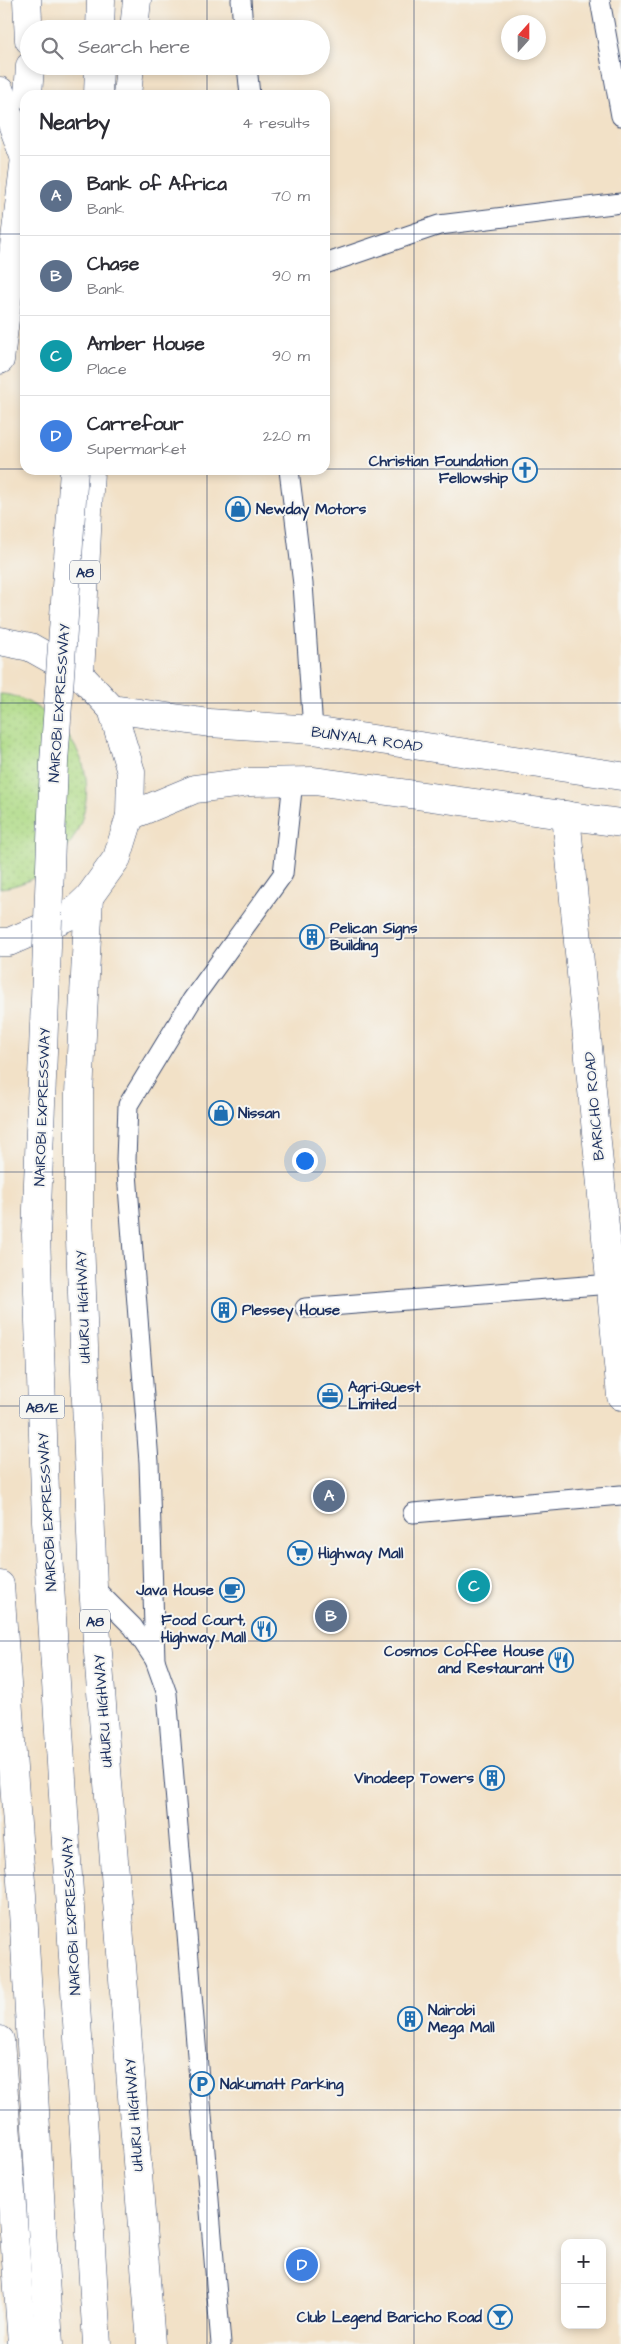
<!DOCTYPE html>
<html lang="en">
<head>
<meta charset="utf-8">
<style>
  :root { --surface:#fff; --page:#f7f7f7; --text:#2b2b33; --muted:#7c7c81; --line:#e1e1e2; --accent:#7c3aed }
  body { margin:0; font-family:"Architects Daughter",sans-serif; background:var(--page); color:var(--text) }
  .controls { position:absolute; right:15px; bottom:15px; display:grid; overflow:hidden; border-radius:10px; box-shadow:0 2px 8px #0003 }
  .controls button { width:45px; height:45px; display:grid; place-items:center; padding:0; border:0; border-bottom:1px solid var(--line); background:var(--surface); color:var(--text); font:25px sans-serif }
  .compass { position:absolute; left:501px; top:15px; width:45px; height:45px; border-radius:50%; background:var(--surface); box-shadow:0 2px 8px #0003; rotate:21deg }
  .you { position:absolute; left:304px; top:1160px; width:18px; height:18px; margin:-12px; border:4px solid #fff; border-radius:50%; background:#1a73e8; box-shadow:0 0 0 8px #1a73e833 }
  .badge { display:grid; place-items:center; width:32px; height:32px; border-radius:50%; background:var(--accent); color:#fff; font-size:16px; font-weight:700 }
  .pin { position:absolute; translate:-50% -50%; border:2px solid #fff; box-shadow:0 1px 5px #0006 }
  .list { margin:0; padding:0; list-style:none }
  h2 { display:flex; justify-content:space-between; align-items:center; height:65px; margin:0; padding:0 20px; font-size:21px }
  h2 small { font-size:16px; font-weight:400; color:var(--muted) }
  .list li { display:grid; grid-template-columns:32px 1fr auto; gap:15px; align-items:center; box-sizing:border-box; height:80px; padding:0 20px; border-top:1px solid var(--line) }
  .list b { display:block; font-size:19px; white-space:nowrap }
  .list p { margin:0; font-size:16px; white-space:nowrap; color:var(--muted) }
  .list em { font-size:16px; font-style:normal; color:var(--muted) }
  .icon { flex:none; width:28px; height:28px; fill:none; stroke:currentColor; stroke-width:2; stroke-linecap:round; stroke-linejoin:round }
  .map { position:relative; flex:none; width:621px; height:2344px; overflow:hidden }
  .search { position:absolute; background:var(--surface); box-shadow:0 2px 8px #0003; left:20px; top:20px; width:310px; height:55px; display:flex; align-items:center; gap:12px; box-sizing:border-box; padding:0 18px; border-radius:28px; color:var(--muted); font-size:19px }
  .panel { position:absolute; background:var(--surface); box-shadow:0 2px 8px #0003; left:20px; top:90px; width:310px; height:385px; border-radius:15px }
  .map>svg:first-child { display:block }
  .grass { fill:url(#grass-dots); stroke:#648472 }
  .lines { fill:none; stroke-linecap:round; stroke-linejoin:round }
  .service-casing { stroke:#3b4a6e; stroke-width:21 }
  .minor-casing { stroke:#3b4a6e; stroke-width:29 }
  .secondary-casing { stroke:#3b4a6e; stroke-width:29 }
  .trunk-casing { stroke:#3b4a6e; stroke-width:29 }
  .motorway-casing { stroke:#3b4a6e; stroke-width:29 }
  .service { stroke:#fff; stroke-width:19 }
  .minor { stroke:#fff; stroke-width:28 }
  .secondary { stroke:#fff; stroke-width:28 }
  .trunk { stroke:#fff; stroke-width:28 }
  .motorway { stroke:#fff; stroke-width:28 }
  .motorway-bridge-casing { stroke:#3b4a6e; stroke-width:29; stroke-linecap:butt }
  .motorway-bridge { stroke:#fff; stroke-width:28 }
  .grid { fill:none; stroke:#1b2f5e; stroke-width:1; stroke-opacity:0.55 }
  .labels { text-anchor:middle; stroke-width:4; stroke-linejoin:round; paint-order:stroke }
  .shield { fill:#f6f6f2; stroke:#5d6b8a; stroke-width:1 }
  .shield-label { font-size:14px; font-weight:bold; fill:#1b2f5e }
  .poi-label { font-size:15px; font-weight:bold; fill:#1b2f5e; stroke:#f6f6f2; text-anchor:start }
  .street-label { font-size:15px; fill:#1b2f5e; stroke:#f6f6f2 }
</style>
</head>
<body>
<div class="map">
<svg width="621" height="2344" viewBox="0 0 621 2344">
  <defs>
    <pattern id="grass-dots" width="8" height="8" patternUnits="userSpaceOnUse" patternTransform="scale(1.25)"><rect width="8" height="8" fill="#aeda85"/><path d="M2 2h.1M6 6h.1" fill="none" stroke="#95bb75" stroke-width="1.8" stroke-linecap="round"/></pattern>
  </defs>
  <rect width="100%" height="100%" fill="#f6f6f2"/>
  <filter id="ink" filterUnits="userSpaceOnUse"><feTurbulence type="fractalNoise" baseFrequency=".02" numOctaves="2"/><feDisplacementMap in="SourceGraphic" scale="10" xChannelSelector="R" yChannelSelector="G"/><feConvolveMatrix kernelMatrix="1 2 1 2 8 2 1 2 1" color-interpolation-filters="sRGB"/></filter>
  <filter id="wash" filterUnits="userSpaceOnUse"><feTurbulence type="fractalNoise" baseFrequency=".0096" numOctaves="4" result="noise"/><feDisplacementMap in="SourceGraphic" scale="20" xChannelSelector="R" yChannelSelector="G"/><feGaussianBlur stdDeviation="1.12" result="paint"/><feColorMatrix in="noise" values="0 0 0 0 0 0 0 0 0 0 0 0 0 0 0 0 0 1.4 0 .05"/><feComposite in="paint" operator="in"/></filter>
  <g filter="url(#wash)">
    <rect width="100%" height="100%" fill="#f2e1c7"/>
    <path class="grass" d="M 0,694 C 17,694 35,705 48,715 C 61,726 72,739 79,754 C 105,810 61,883 0,888 Z"/>
  </g>
  <g filter="url(#ink)">
    <g class="lines">
      <defs>
        <g id="service">
          <polyline points="241,0 243,29"/>
          <polyline points="600,0 621,116"/>
          <polyline points="247,66 250,95"/>
          <polyline points="325,264 439,225 621,203"/>
          <polyline points="289,470 303,584 313,730"/>
          <polyline points="305,1308 611,1284"/>
          <polyline points="413,1513 621,1495"/>
          <polyline points="93,1587 133,1627 155,1660 167,1694 221,2344"/>
          <polyline points="155,1660 149,1462 126,1160 128,1105 192,1000 283,874 293,781"/>
        </g>
        <polyline id="minor" points="566,815 621,1396"/>
        <g id="secondary">
          <polyline points="112,709 209,723 313,730 621,776"/>
          <polyline points="130,816 195,789 250,782 314,781 621,823"/>
        </g>
        <g id="trunk">
          <polyline points="27,0 29,40"/>
          <polyline points="28,95 30,66"/>
          <polyline points="0,360 25,158"/>
          <polyline points="0,641 30,647 80,675 112,709 131,772 130,816 117,858 89,897 69,916 9,942 0,942"/>
          <polyline points="80,675 90,470"/>
          <polyline points="89,897 79,1094 79,1213 93,1587 151,2344"/>
          <polyline points="0,2040 22,2344"/>
        </g>
        <g id="motorway">
          <polyline points="100,29 101,0"/>
          <polyline points="134,29 137,0"/>
          <polyline points="0,91 25,159"/>
          <polyline points="98,95 99,66"/>
          <polyline points="127,95 130,66"/>
          <polyline points="0,1585 22,1895 49,2344"/>
        </g>
      </defs>
      <use href="#service" class="service-casing"/>
      <use href="#minor" class="minor-casing"/>
      <use href="#secondary" class="secondary-casing"/>
      <use href="#trunk" class="trunk-casing"/>
      <use href="#motorway" class="motorway-casing"/>
      <use href="#service" class="service"/>
      <use href="#minor" class="minor"/>
      <use href="#secondary" class="secondary"/>
      <use href="#trunk" class="trunk"/>
      <use href="#motorway" class="motorway"/>
      <defs>
        <polyline id="motorway-bridge" points="74,470 54,763 36,1235 46,1521 97,2344"/>
      </defs>
      <use href="#motorway-bridge" class="motorway-bridge-casing"/>
      <use href="#motorway-bridge" class="motorway-bridge"/>
    </g>
  </g>
  <path class="grid" d="M 207,0 L 207,29M 414,0 L 414,2344M 207,66 L 207,95M 0,234 L 25,234M 325,234 L 621,234M 0,469 L 25,469M 325,469 L 621,469M 207,470 L 207,2344M 0,703 L 621,703M 0,938 L 621,938M 0,1172 L 621,1172M 0,1406 L 621,1406M 0,1641 L 621,1641M 0,1875 L 621,1875M 0,2110 L 621,2110"/>
  <defs>
    <symbol id="church-ring" viewBox="-11 -11 22 22"><circle r="9.5" fill="#f6f6f2" stroke="#1f6fb2" stroke-width="1.5"/><path d="M-1.2-6h2.4v3.5h3.3v2.4h-3.3V6h-2.4V-.1h-3.3v-2.4h3.3Z" fill="#1f6fb2"/></symbol>
    <symbol id="shop-ring" viewBox="-11 -11 22 22"><circle r="9.5" fill="#f6f6f2" stroke="#1f6fb2" stroke-width="1.5"/><path d="M-5-2.5h2.3a2.7 3.5 0 0 1 5.4 0H5L5.5 6h-11ZM-1.5-2.5h3a1.5 2.3 0 0 0-3 0Z" fill="#1f6fb2"/></symbol>
    <symbol id="building-ring" viewBox="-11 -11 22 22"><circle r="9.5" fill="#f6f6f2" stroke="#1f6fb2" stroke-width="1.5"/><path d="M-4-6H4V6H1V3H-1V6H-4ZM-2.5-4.3h1.7v1.8h-1.7ZM.8-4.3h1.7v1.8H.8ZM-2.5-1h1.7V.8h-1.7ZM.8-1h1.7V.8H.8Z" fill="#1f6fb2"/></symbol>
    <symbol id="office-ring" viewBox="-11 -11 22 22"><circle r="9.5" fill="#f6f6f2" stroke="#1f6fb2" stroke-width="1.5"/><path d="M-6-3h4V-5.5h4V-3h4V5H-6ZM-1-4.5V-3h2v-1.5ZM-6 0V1H6V0Z" fill="#1f6fb2"/></symbol>
    <symbol id="supermarket-ring" viewBox="-11 -11 22 22"><circle r="9.5" fill="#f6f6f2" stroke="#1f6fb2" stroke-width="1.5"/><path d="M-6-5.5h2.5l.6 2H6L4.5 2H-2.5L-4.4-4H-6ZM-1.5 3.2a1.3 1.3 0 1 0 .1 0ZM3 3.2a1.3 1.3 0 1 0 .1 0Z" fill="#1f6fb2"/></symbol>
    <symbol id="cafe-ring" viewBox="-11 -11 22 22"><circle r="9.5" fill="#f6f6f2" stroke="#1f6fb2" stroke-width="1.5"/><path d="M-5.5-4.5H6V0H3Q3 3.5 0 3.5H-2.5Q-5.5 3.5-5.5 0ZM3-3.2v2h1.7v-2ZM-6 4.5H4V6H-6Z" fill="#1f6fb2"/></symbol>
    <symbol id="restaurant-ring" viewBox="-11 -11 22 22"><circle r="9.5" fill="#f6f6f2" stroke="#1f6fb2" stroke-width="1.5"/><path d="M-5-6h1v4h1v-4h1v4h1v-4h1v5L-1.5 .5V6h-2V.5L-5-1ZM5-6V6H3V1.5H1.5Q1.5-4 5-6Z" fill="#1f6fb2"/></symbol>
    <symbol id="parking-ring" viewBox="-11 -11 22 22"><circle r="9.5" fill="#f6f6f2" stroke="#1f6fb2" stroke-width="1.5"/><path d="M-3.5-5.5H1a3.5 3.5 0 0 1 0 7H-1V5.5H-3.5ZM-1-3.4V-.6H.8a1.4 1.4 0 0 0 0-2.8Z" fill="#1f6fb2"/></symbol>
    <symbol id="bar-ring" viewBox="-11 -11 22 22"><circle r="9.5" fill="#f6f6f2" stroke="#1f6fb2" stroke-width="1.5"/><path d="M-6-5H6L.8 .8V4.5H3.5V6h-7V4.5H-.8V.8Z" fill="#1f6fb2"/></symbol>
  </defs>
  <g fill-rule="evenodd">
    <use href="#church-ring" x="511" y="456" width="28" height="28"/>
    <use href="#shop-ring" x="224" y="495" width="28" height="28"/>
    <use href="#building-ring" x="298" y="923" width="28" height="28"/>
    <use href="#shop-ring" x="207" y="1099" width="28" height="28"/>
    <use href="#building-ring" x="210" y="1296" width="28" height="28"/>
    <use href="#office-ring" x="316" y="1382" width="28" height="28"/>
    <use href="#supermarket-ring" x="286" y="1539" width="28" height="28"/>
    <use href="#cafe-ring" x="218" y="1576" width="28" height="28"/>
    <use href="#restaurant-ring" x="250" y="1615" width="28" height="28"/>
    <use href="#restaurant-ring" x="547" y="1646" width="28" height="28"/>
    <use href="#building-ring" x="478" y="1764" width="28" height="28"/>
    <use href="#building-ring" x="396" y="2005" width="28" height="28"/>
    <use href="#parking-ring" x="188" y="2070" width="28" height="28"/>
    <use href="#bar-ring" x="486" y="2303" width="28" height="28"/>
  </g>
  <g class="labels">
    <g class="shield">
      <rect x="70" y="560.5" width="30" height="23" rx="4"/>
      <rect x="19.5" y="1395.5" width="45" height="23" rx="4"/>
      <rect x="80" y="1609.5" width="30" height="23" rx="4"/>
    </g>
    <g class="shield-label">
      <text x="85" y="577">A8</text>
      <text x="42" y="1412">A8/E</text>
      <text x="95" y="1626">A8</text>
    </g>
    <g class="poi-label">
      <text x="508" y="466" text-anchor="end">Christian Foundation<tspan x="508" dy="17">Fellowship</tspan></text>
      <text x="256" y="514">Newday Motors</text>
      <text x="330" y="933">Pelican Signs<tspan x="330" dy="17">Building</tspan></text>
      <text x="238" y="1118">Nissan</text>
      <text x="242" y="1315">Plessey House</text>
      <text x="348" y="1392">Agri-Quest<tspan x="348" dy="17">Limited</tspan></text>
      <text x="318" y="1558">Highway Mall</text>
      <text x="214" y="1595" text-anchor="end">Java House</text>
      <text x="246" y="1625" text-anchor="end">Food Court,<tspan x="246" dy="17">Highway Mall</tspan></text>
      <text x="544" y="1656" text-anchor="end">Cosmos Coffee House<tspan x="544" dy="17">and Restaurant</tspan></text>
      <text x="474" y="1783" text-anchor="end">Vinodeep Towers</text>
      <text x="428" y="2015">Nairobi<tspan x="428" dy="17">Mega Mall</tspan></text>
      <text x="220" y="2089">Nakumatt Parking</text>
      <text x="482" y="2322" text-anchor="end">Club Legend Baricho Road</text>
    </g>
    <g class="street-label">
      <text transform="translate(59 703) rotate(-86)" y="5">NAIROBI EXPRESSWAY</text>
      <text transform="translate(367 739) rotate(8)" y="5">BUNYALA ROAD</text>
      <text transform="translate(594 1106) rotate(-95)" y="5">BARICHO ROAD</text>
      <text transform="translate(42 1107) rotate(-88)" y="5">NAIROBI EXPRESSWAY</text>
      <text transform="translate(83 1307) rotate(-92)" y="5">UHURU HIGHWAY</text>
      <text transform="translate(47 1512) rotate(-93)" y="5">NAIROBI EXPRESSWAY</text>
      <text transform="translate(103 1711) rotate(-94)" y="5">UHURU HIGHWAY</text>
      <text transform="translate(71 1916) rotate(-93)" y="5">NAIROBI EXPRESSWAY</text>
      <text transform="translate(134 2115) rotate(-94)" y="5">UHURU HIGHWAY</text>
    </g>
  </g>
</svg>
<div class="controls">
<button>+</button>
<button>−</button>
</div>
<svg class="compass" viewBox="-18 -18 36 36"><path d="M0-13l5 13h-10z" fill="#e53935"/><path d="M0 13l5-13h-10z" fill="#7c7c81"/></svg>
<div class="you"></div>
<div class="pin badge" style="left:329px;top:1496px;background:#5c6f8a">A</div>
<div class="pin badge" style="left:331px;top:1616px;background:#5c6f8a">B</div>
<div class="pin badge" style="left:474px;top:1586px;background:#0f9aa8">C</div>
<div class="pin badge" style="left:302px;top:2265px;background:#3f7fe0">D</div>
<div class="search"><svg class="icon" aria-label="search" viewBox="0 0 24 24"><circle cx="10" cy="10" r="6"/><path d="M15 15l6 6"/></svg>Search here</div>
<section class="panel">
<h2>Nearby<small>4 results</small></h2>
<ul class="list">
<li><span class="badge" style="background:#5c6f8a">A</span><div><b>Bank of Africa</b><p>Bank</p></div><em>70 m</em></li>
<li><span class="badge" style="background:#5c6f8a">B</span><div><b>Chase</b><p>Bank</p></div><em>90 m</em></li>
<li><span class="badge" style="background:#0f9aa8">C</span><div><b>Amber House</b><p>Place</p></div><em>90 m</em></li>
<li><span class="badge" style="background:#3f7fe0">D</span><div><b>Carrefour</b><p>Supermarket</p></div><em>220 m</em></li>
</ul>
</section>
</div>
</body>
</html>
